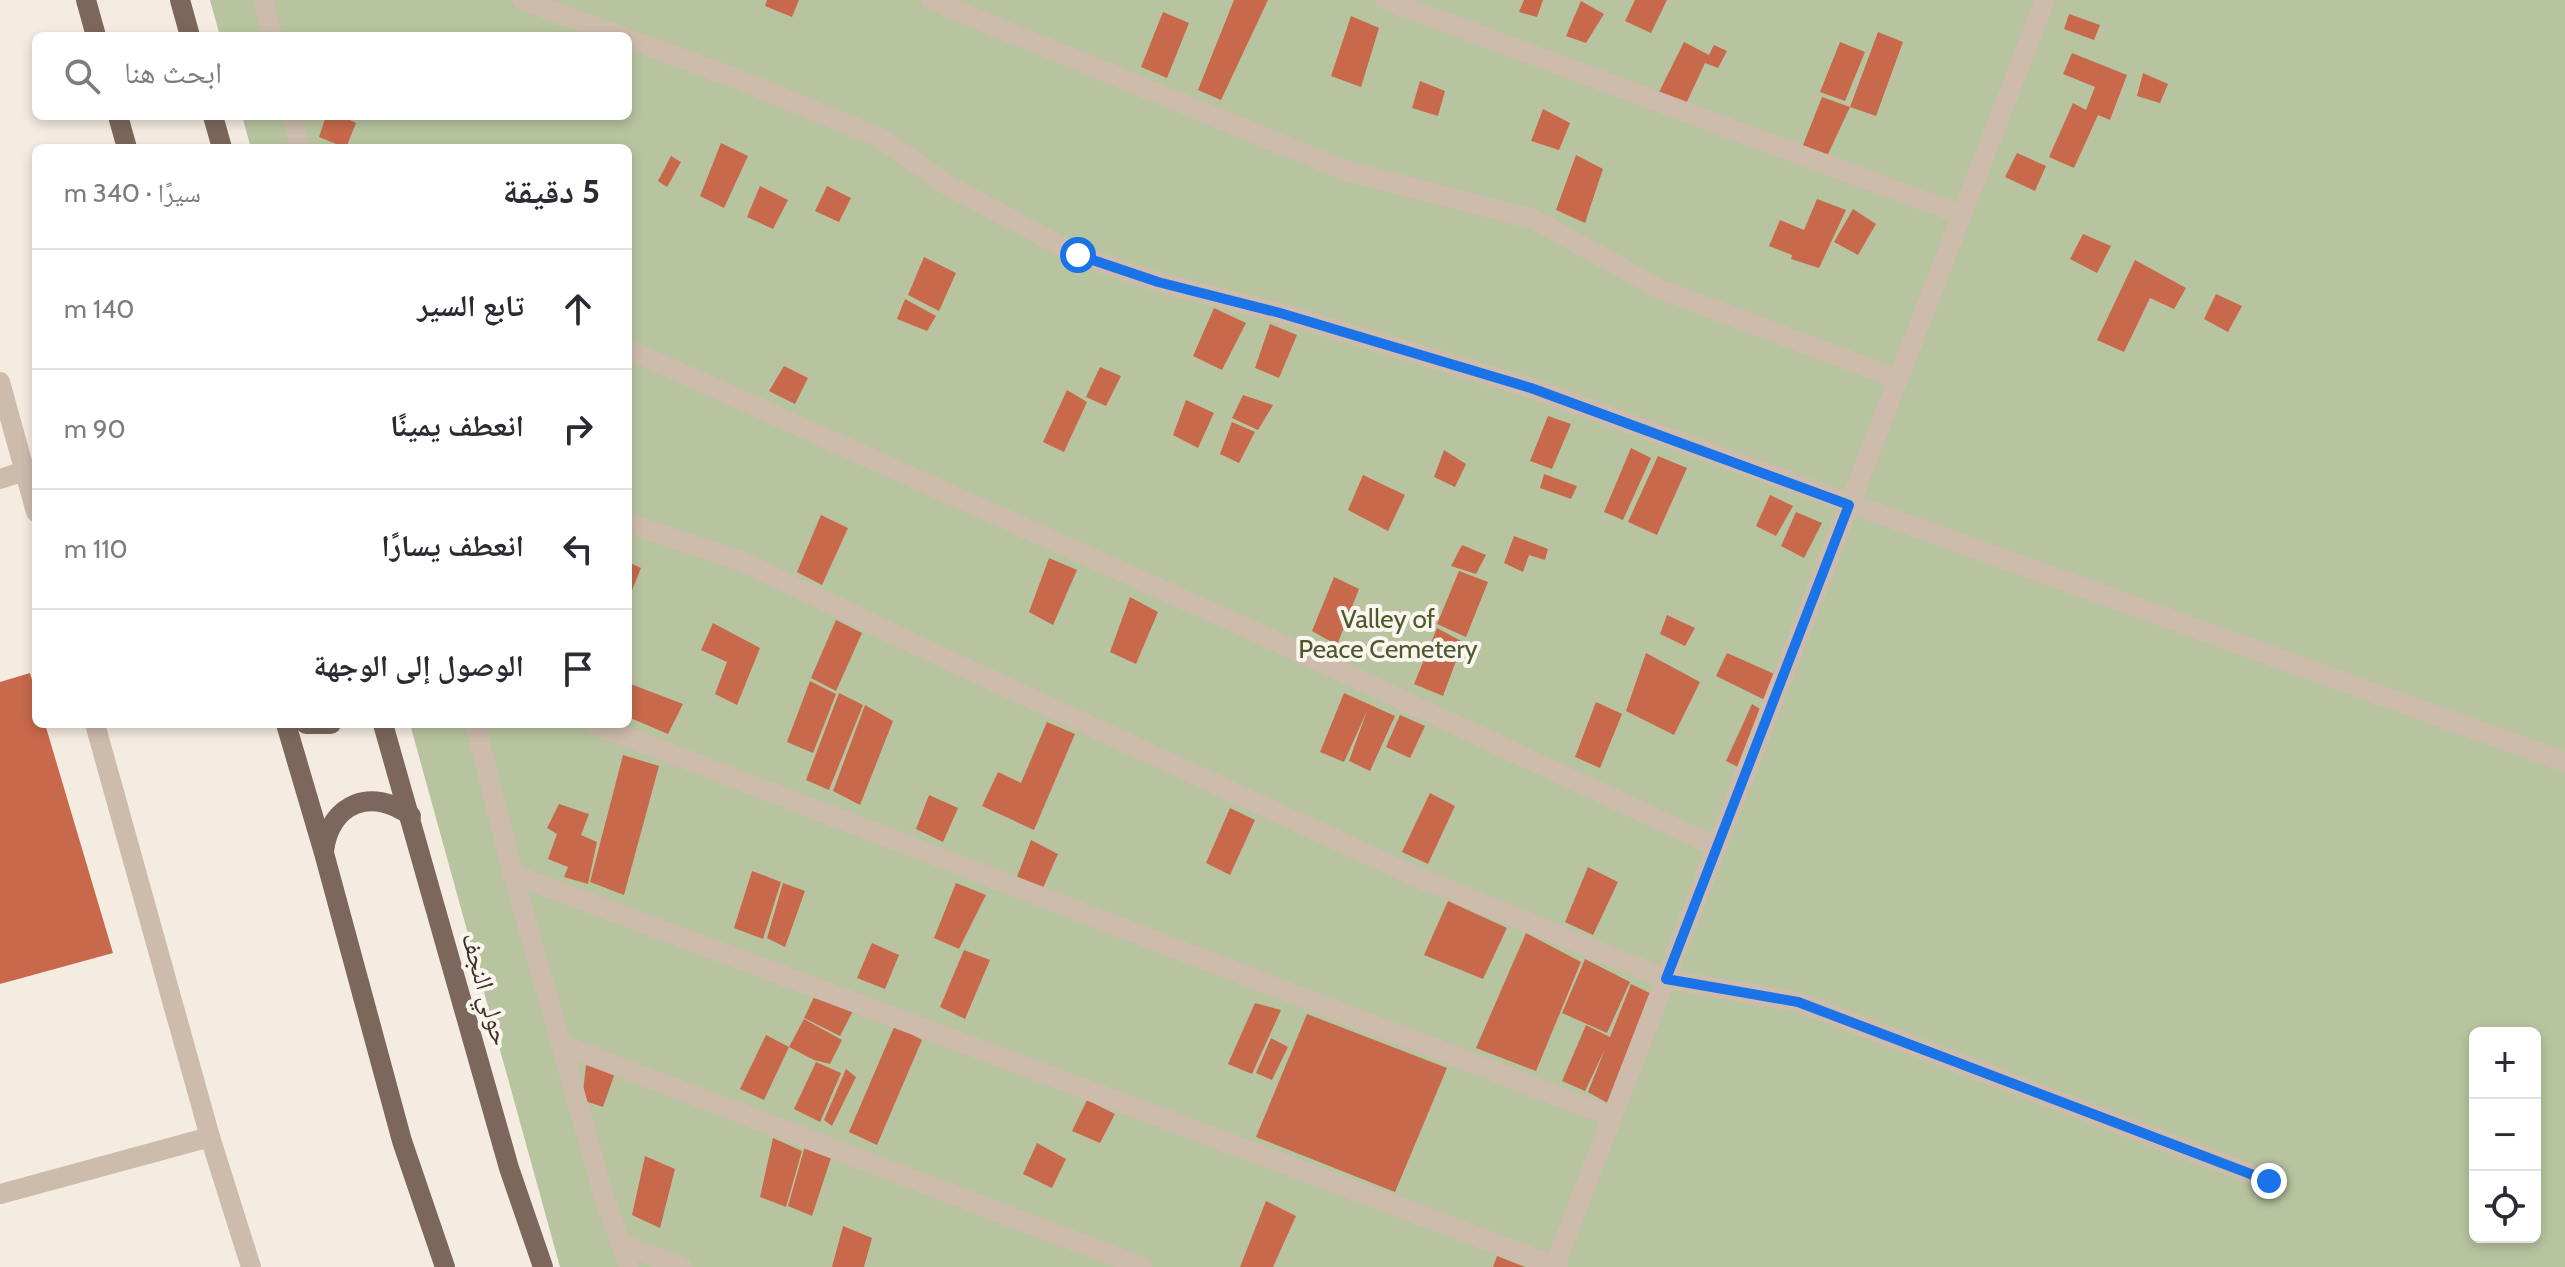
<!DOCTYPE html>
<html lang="ar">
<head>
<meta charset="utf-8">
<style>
  :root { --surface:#fff; --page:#f7f7f7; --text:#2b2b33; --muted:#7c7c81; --line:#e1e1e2 }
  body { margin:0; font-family:Cabin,"Noto Naskh Arabic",sans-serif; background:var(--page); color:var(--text); direction:rtl }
  .controls { position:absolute; right:24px; bottom:24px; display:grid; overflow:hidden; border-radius:12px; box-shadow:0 4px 12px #0003 }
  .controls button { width:72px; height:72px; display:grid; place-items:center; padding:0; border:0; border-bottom:2px solid var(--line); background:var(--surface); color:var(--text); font:40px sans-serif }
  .stop { position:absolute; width:24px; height:24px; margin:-18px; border:6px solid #1a73e8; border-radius:50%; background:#fff }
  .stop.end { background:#1a73e8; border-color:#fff; box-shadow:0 2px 8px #0008 }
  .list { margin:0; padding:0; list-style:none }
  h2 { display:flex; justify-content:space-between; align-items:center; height:104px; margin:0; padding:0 32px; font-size:34px }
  h2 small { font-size:26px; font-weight:400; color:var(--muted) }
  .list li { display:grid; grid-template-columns:52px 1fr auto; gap:24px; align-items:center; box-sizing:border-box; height:120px; padding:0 32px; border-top:2px solid var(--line) }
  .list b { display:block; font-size:30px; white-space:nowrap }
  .list em { font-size:26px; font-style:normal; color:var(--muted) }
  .icon { flex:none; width:44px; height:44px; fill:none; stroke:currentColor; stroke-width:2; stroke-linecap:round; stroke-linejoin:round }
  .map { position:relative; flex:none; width:2565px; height:1267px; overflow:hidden; direction:ltr }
  .search { position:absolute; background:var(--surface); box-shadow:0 4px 12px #0003; left:32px; top:32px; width:600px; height:88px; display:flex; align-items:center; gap:20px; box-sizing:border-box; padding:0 28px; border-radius:12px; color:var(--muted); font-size:30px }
  .panel { position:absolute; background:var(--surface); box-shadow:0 4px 12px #0003; left:32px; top:144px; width:600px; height:584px; border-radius:12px; direction:rtl }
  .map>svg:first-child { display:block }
  .green { fill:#b8c4a0; fill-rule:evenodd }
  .building { fill:#c8694b }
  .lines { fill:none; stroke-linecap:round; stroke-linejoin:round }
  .lane { stroke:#cdbbac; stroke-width:20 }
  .street { stroke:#cdbbac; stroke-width:20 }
  .primary { stroke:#7d675c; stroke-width:20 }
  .route { stroke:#1a73e8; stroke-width:10 }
  .labels { text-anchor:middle; stroke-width:8; stroke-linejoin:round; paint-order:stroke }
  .park-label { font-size:26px; fill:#4a5a2e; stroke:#fbf5ee }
  .street-label { font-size:26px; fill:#3b302b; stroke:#fbf5ee }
</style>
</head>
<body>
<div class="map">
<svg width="2565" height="1267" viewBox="0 0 2565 1267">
  <rect width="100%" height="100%" fill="#f4ebe1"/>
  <path class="green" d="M 210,0 L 2565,0 L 2565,1267 L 560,1267 L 410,724 L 628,724 L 628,148 L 251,148 L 242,116 L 628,116 L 628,36 L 220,36 ZM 2475,1033 L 2535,1033 L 2535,1237 L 2475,1237 Z"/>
  <g class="building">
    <polygon points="767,0 799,0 792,17 765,6"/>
    <polygon points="1234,0 1268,0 1221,100 1198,90"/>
    <polygon points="1524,0 1543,0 1537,17 1519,12"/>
    <polygon points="1635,0 1667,0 1651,33 1625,21"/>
    <polygon points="1581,1 1604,14 1586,43 1566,36"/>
    <polygon points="1163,12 1189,23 1167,78 1141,67"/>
    <polygon points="2069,14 2100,25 2094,40 2064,29"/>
    <polygon points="1351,16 1379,28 1361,87 1331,76"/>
    <polygon points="1878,32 1903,42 1876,116 1850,107"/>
    <polygon points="1684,42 1709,55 1714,45 1727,51 1718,68 1705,63 1685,106 1659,92"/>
    <polygon points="1840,42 1865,52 1845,101 1820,92"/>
    <polygon points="2072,53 2127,75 2110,120 2098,115 2074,168 2049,157 2073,103 2086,110 2095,87 2063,74"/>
    <polygon points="2143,73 2168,84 2160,103 2137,96"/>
    <polygon points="1420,81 1445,91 1438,116 1412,108"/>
    <polygon points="1822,97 1850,107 1821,169 1797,160"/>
    <polygon points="1543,109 1570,123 1559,150 1531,141"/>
    <polygon points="326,116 342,116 356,123 346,148 319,137"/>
    <polygon points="721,143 748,156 724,208 700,196"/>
    <polygon points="2017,153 2046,166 2035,191 2005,177"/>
    <polygon points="1576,155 1603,169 1585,223 1556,210"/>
    <polygon points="671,156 681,162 667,187 658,181"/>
    <polygon points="760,186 788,200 773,229 747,217"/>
    <polygon points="827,186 851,198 839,222 815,211"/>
    <polygon points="1817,199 1846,210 1819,268 1791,259 1792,255 1769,246 1780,220 1804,230"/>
    <polygon points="1853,209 1876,224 1858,255 1834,242"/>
    <polygon points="2083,234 2111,246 2097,273 2070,259"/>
    <polygon points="924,257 956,273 939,311 908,295"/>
    <polygon points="2135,260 2186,288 2174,309 2150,298 2124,352 2097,340"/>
    <polygon points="2216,294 2242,306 2228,332 2204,319"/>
    <polygon points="905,299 936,316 927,331 897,319"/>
    <polygon points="1214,308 1246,323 1222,370 1193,356"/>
    <polygon points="1270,324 1297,335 1279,378 1255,368"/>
    <polygon points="784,366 808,378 795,404 769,391"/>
    <polygon points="1100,367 1121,376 1106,406 1086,397"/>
    <polygon points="1067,390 1087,402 1064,452 1043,442"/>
    <polygon points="1243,395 1273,405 1258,430 1232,418"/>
    <polygon points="1186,400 1214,413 1198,448 1173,435"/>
    <polygon points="1548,416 1571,424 1552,469 1530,461"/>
    <polygon points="1232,422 1255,432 1239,463 1220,454"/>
    <polygon points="1631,448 1651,458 1623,520 1604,512"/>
    <polygon points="1444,450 1466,464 1455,487 1434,477"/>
    <polygon points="1658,456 1687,468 1657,535 1628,522"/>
    <polygon points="1544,474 1577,486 1571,499 1540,488"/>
    <polygon points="1363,475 1405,495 1388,531 1348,510"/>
    <polygon points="1770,495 1793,506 1776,536 1756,526"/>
    <polygon points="1796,512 1822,523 1804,558 1781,546"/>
    <polygon points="821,515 848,528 822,585 797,572"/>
    <polygon points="1514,536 1548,549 1545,560 1529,555 1523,572 1504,563"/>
    <polygon points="1462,545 1486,555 1476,574 1451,566"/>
    <polygon points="1049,558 1077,570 1053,625 1029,612"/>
    <polygon points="628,562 641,568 628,600"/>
    <polygon points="1459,571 1488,582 1466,637 1437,624"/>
    <polygon points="1334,577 1359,589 1337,645 1312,631"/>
    <polygon points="1130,597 1158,612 1136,664 1110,652"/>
    <polygon points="1667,615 1695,628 1685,646 1660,634"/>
    <polygon points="836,620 862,633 836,691 811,678"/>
    <polygon points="713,623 760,648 737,705 715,694 727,662 701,650"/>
    <polygon points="1437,628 1463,642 1443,696 1414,684"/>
    <polygon points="1646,653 1700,682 1674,735 1626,711"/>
    <polygon points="1727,653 1779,676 1767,701 1716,676"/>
    <polygon points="30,673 36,694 36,724 45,724 113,953 0,984 0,682"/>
    <polygon points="810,681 836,694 813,753 787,742"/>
    <polygon points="628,683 683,704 668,734 628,717"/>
    <polygon points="839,693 863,705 829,790 806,780"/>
    <polygon points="1344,693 1395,716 1370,771 1349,761 1367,711 1344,762 1320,752"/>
    <polygon points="1596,702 1622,714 1600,768 1575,757"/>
    <polygon points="1752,704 1765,712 1740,768 1726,761"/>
    <polygon points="865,705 893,721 860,805 833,791"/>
    <polygon points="1400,715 1425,726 1410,758 1386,747"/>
    <polygon points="1047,722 1075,734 1034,830 982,806 998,772 1021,783"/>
    <polygon points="623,755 659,766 624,895 590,882"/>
    <polygon points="1430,793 1455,806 1428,864 1402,852"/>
    <polygon points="929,795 958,808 943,842 916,829"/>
    <polygon points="559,804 589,814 581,835 597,842 588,884 564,877 568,867 548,859 557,834 547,828"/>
    <polygon points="1230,808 1255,820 1230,875 1206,863"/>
    <polygon points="1031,840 1058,854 1043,888 1017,877"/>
    <polygon points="1588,867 1618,882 1593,935 1565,922"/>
    <polygon points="752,871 781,882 763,939 734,928"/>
    <polygon points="783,883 805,891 785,947 767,938"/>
    <polygon points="956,883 986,895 959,949 934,938"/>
    <polygon points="1448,901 1507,928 1483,979 1424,955"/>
    <polygon points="1526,933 1581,962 1536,1071 1476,1048"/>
    <polygon points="872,943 899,955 885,989 857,978"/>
    <polygon points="964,950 990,960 965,1019 940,1007"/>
    <polygon points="1585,959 1630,982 1607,1033 1562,1013"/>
    <polygon points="1631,984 1654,995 1611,1105 1588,1092 1605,1049 1585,1091 1562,1081 1586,1025 1610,1037"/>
    <polygon points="817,991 853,1011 840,1036 804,1018"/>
    <polygon points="1255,1003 1281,1010 1252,1074 1228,1064"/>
    <polygon points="1307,1014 1447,1068 1395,1192 1256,1137"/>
    <polygon points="804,1019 842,1040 830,1064 814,1060 789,1047"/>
    <polygon points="895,1025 922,1040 877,1145 849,1132"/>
    <polygon points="766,1035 789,1047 764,1100 740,1089"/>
    <polygon points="1271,1038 1288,1047 1272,1080 1256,1073"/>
    <polygon points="816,1062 841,1073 820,1122 794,1109"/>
    <polygon points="586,1065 615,1073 603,1107 582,1100"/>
    <polygon points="846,1069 856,1077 832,1126 824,1120"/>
    <polygon points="1087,1100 1115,1114 1100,1143 1072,1131"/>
    <polygon points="773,1138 802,1151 786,1207 760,1197"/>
    <polygon points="1037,1143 1066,1159 1052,1188 1023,1174"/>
    <polygon points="805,1146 832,1155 812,1216 788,1206"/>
    <polygon points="645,1156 675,1169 660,1228 632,1215"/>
    <polygon points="1266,1201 1296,1216 1273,1267 1240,1267"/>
    <polygon points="843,1226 872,1238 864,1267 832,1267"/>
    <polygon points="1497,1256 1525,1267 1493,1267"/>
  </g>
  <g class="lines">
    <g class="lane">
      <polyline points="263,0 272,36"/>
      <polyline points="522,0 621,36"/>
      <polyline points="931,0 1344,170 1533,219 1660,289 1898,379"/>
      <polyline points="1385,0 1962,215"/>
      <polyline points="628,39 732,77 881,138 947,185 1078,255 1158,282 1280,313 1531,388 2565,762"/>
      <polyline points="292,116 300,148"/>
      <polyline points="628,349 1269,638 1717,847"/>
      <polyline points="628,523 741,561 950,661 1410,874 1666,979 1798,1002 2269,1181"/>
      <polyline points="475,724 513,874 604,1197 629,1267"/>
      <polyline points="594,724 1612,1117"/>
      <polyline points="513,874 1558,1267"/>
      <polyline points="562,1045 1142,1267"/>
      <polyline points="620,1243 682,1267"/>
      <polyline points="1554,1267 2045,0"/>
    </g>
    <g class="street">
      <polyline points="0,382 36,512"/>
      <polyline points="0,479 25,471"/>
      <polyline points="95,724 210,1137 251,1267"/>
      <polyline points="0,1194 210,1137"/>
    </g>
    <g class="primary">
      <polyline points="86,0 96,36"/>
      <polyline points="180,0 190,36"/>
      <polyline points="118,116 127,148"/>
      <polyline points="213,116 222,148"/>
      <polyline points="286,724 324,853 402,1141 445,1267"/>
      <polyline points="306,724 331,724"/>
      <polyline points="383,724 509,1168 543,1267"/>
      <path d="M 324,851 C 330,802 373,787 411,816"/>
    </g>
  </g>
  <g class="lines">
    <polyline class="route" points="1078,255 1158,282 1280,313 1531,388 1849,505 1666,979 1798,1002 2269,1181"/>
  </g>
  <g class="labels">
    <g class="park-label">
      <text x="1388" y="628">Valley of<tspan x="1388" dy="30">Peace Cemetery</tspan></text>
    </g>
    <g class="street-label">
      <text transform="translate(486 989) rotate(74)" y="9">حولي النجف</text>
    </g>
  </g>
</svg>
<div class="controls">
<button>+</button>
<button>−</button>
<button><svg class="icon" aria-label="locate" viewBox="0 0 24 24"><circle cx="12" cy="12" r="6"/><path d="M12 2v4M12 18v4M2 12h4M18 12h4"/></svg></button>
</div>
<div class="stop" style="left:1078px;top:255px"></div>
<div class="stop end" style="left:2269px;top:1181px"></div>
<div class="search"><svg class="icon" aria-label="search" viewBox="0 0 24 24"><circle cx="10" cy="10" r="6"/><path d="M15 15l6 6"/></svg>ابحث هنا</div>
<section class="panel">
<h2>5 دقيقة<small>سيرًا · 340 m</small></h2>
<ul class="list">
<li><svg class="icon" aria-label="ahead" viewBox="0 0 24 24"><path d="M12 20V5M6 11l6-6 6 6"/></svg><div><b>تابع السير</b></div><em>140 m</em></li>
<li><svg class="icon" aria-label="right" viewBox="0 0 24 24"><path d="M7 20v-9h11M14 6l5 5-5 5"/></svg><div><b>انعطف يمينًا</b></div><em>90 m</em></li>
<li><svg class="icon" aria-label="left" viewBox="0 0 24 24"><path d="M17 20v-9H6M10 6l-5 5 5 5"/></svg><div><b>انعطف يسارًا</b></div><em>110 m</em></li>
<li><svg class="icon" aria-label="arrive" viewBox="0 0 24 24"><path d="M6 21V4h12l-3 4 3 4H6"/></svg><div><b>الوصول إلى الوجهة</b></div></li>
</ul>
</section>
</div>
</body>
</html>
